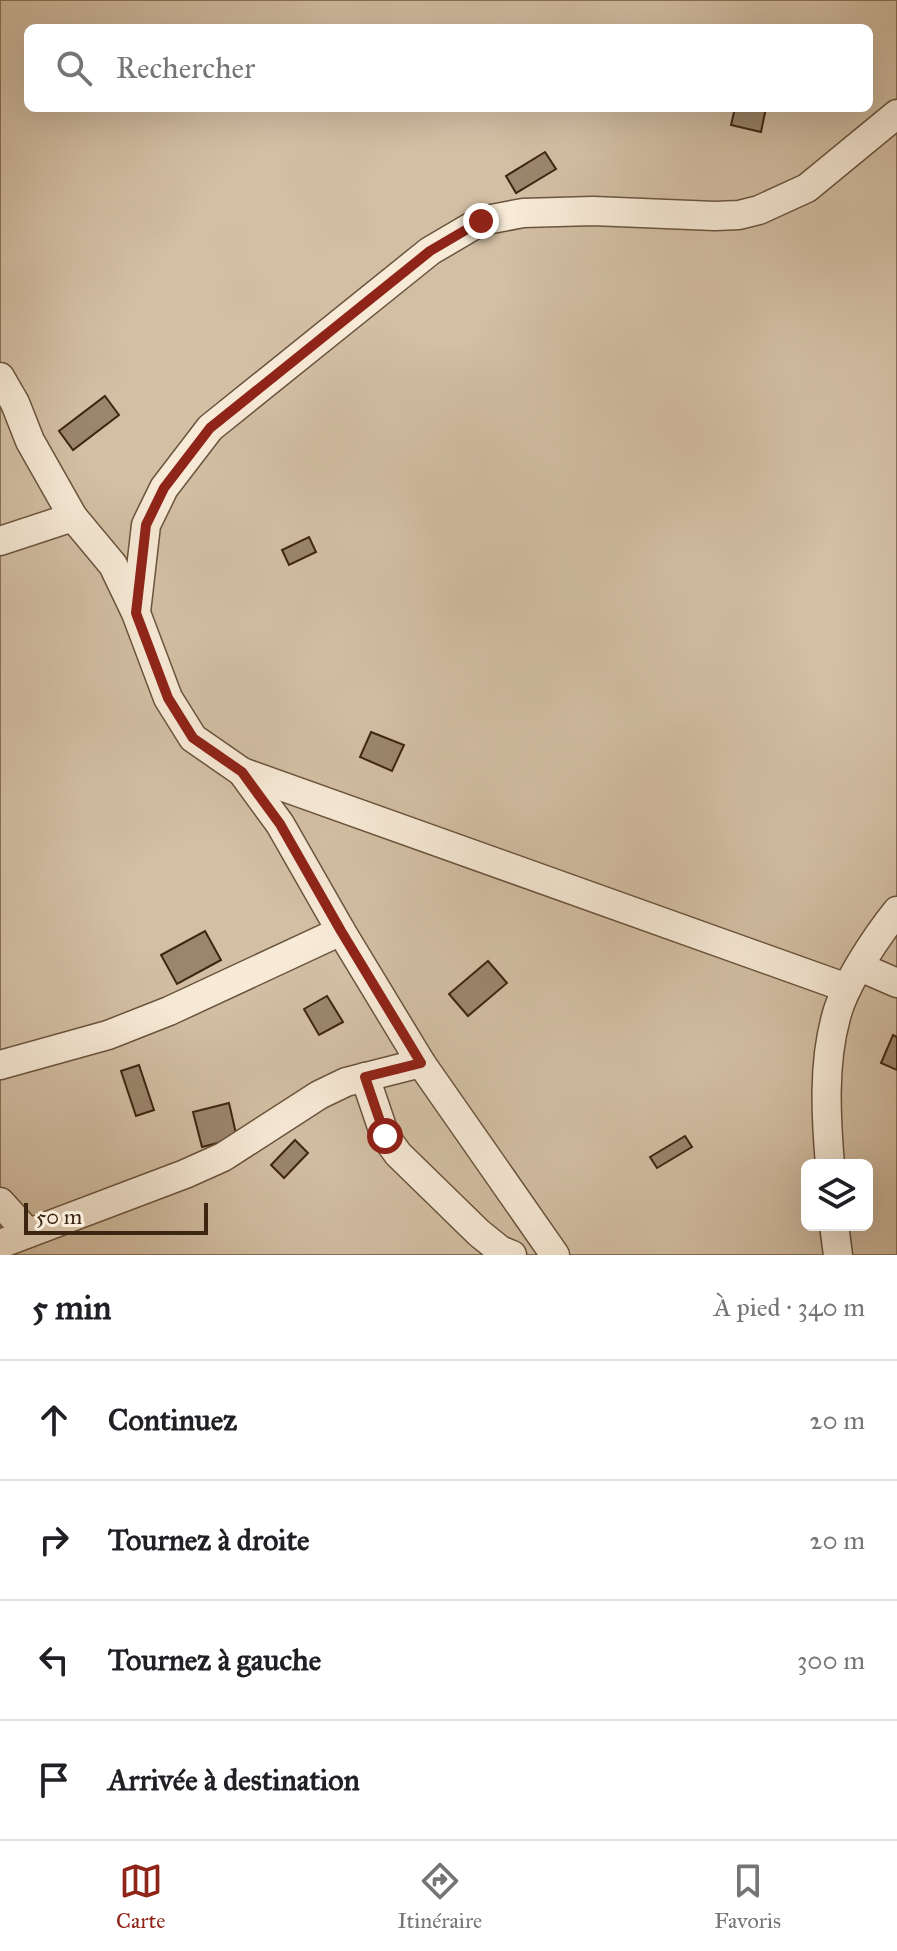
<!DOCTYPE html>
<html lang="fr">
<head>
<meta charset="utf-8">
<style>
  :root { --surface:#fff; --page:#f2f2f2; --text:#202124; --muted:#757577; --line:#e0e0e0; --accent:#8f2418 }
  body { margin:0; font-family:"IM FELL Great Primer",serif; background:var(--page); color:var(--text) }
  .controls { position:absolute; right:24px; bottom:24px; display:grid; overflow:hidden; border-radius:12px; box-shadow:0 8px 32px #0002 }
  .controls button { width:72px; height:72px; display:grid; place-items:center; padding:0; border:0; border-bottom:2px solid var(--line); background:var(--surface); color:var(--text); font:40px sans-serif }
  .scale { position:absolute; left:24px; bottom:20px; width:184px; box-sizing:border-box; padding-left:8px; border:4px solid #3d2611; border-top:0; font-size:22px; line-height:28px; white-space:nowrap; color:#3d2611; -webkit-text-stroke:6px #f7ead7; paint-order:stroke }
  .stop { position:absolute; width:24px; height:24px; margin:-18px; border:6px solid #8f2418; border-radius:50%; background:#fff }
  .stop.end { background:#8f2418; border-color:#fff; box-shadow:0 2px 8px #0008 }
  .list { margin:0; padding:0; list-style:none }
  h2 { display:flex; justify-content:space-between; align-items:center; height:104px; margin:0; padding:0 32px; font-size:34px }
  h2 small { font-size:26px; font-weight:400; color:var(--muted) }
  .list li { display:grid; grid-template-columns:52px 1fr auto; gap:24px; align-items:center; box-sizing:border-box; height:120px; padding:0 32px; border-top:2px solid var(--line) }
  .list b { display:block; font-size:30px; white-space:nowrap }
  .list em { font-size:26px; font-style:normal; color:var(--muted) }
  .icon { flex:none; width:44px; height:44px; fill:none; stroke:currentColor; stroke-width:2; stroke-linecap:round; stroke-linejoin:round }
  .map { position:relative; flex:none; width:897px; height:1255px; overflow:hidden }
  .search { position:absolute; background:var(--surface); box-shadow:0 8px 32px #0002; left:24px; right:24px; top:24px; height:88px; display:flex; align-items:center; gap:20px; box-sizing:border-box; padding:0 28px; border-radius:12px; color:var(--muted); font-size:30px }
  .sheet { height:584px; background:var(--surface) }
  nav { display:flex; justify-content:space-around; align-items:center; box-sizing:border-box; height:112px; border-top:2px solid var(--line); background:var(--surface); font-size:22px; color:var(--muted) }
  nav a { display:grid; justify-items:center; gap:4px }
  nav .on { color:var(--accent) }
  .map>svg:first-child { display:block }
  .green { fill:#d3bfa4; stroke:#88725a; stroke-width:2; fill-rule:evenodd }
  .building { fill:#9b866d; stroke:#3d2611; stroke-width:2 }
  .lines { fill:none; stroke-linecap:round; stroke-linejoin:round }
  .minor-casing { stroke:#6a543d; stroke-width:31 }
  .minor { stroke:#f7ead7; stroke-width:28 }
  .route { stroke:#8f2418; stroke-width:10 }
</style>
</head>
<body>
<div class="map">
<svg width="897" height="1255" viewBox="0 0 897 1255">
  <rect width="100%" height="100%" fill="#f2dec2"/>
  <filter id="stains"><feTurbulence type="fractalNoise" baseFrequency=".0025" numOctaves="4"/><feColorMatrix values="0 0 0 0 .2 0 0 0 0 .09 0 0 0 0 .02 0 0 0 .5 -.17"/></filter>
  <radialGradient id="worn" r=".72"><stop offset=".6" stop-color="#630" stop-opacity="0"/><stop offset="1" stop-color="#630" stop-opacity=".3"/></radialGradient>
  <path class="green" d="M 0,0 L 897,0 L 897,1255 L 0,1255 ZM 28,28 L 869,28 L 869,108 L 28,108 ZM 807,1165 L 867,1165 L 867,1225 L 807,1225 Z"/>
  <g class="building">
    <polygon points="735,108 766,108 761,132 731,125"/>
    <polygon points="545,152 556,169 516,193 506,176"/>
    <polygon points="105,396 119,415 73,450 59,431"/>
    <polygon points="309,537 316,552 289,565 282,550"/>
    <polygon points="371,732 404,745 392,771 360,757"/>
    <polygon points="205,931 221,960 177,984 161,955"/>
    <polygon points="488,961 507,983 468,1016 449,994"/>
    <polygon points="327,996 343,1022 319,1035 304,1009"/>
    <polygon points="893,1035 897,1037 897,1070 881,1063"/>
    <polygon points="139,1065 154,1110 136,1116 121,1071"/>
    <polygon points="229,1103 237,1138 202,1147 193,1112"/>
    <polygon points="685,1136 692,1147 657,1168 650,1157"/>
    <polygon points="295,1140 308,1153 284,1178 271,1165"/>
  </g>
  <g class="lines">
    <defs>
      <g id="minor">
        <polyline points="0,377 15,403 30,441 73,517 113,565 136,613 168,698 193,738 242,772 280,824 341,931 421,1063 555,1255"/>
        <polyline points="0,541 73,517"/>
        <polyline points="136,612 146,525 164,488 210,428 430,251 481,221 523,213 593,211 715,216 739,215 759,210 807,188 897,114"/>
        <polyline points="242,772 847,988"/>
        <polyline points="860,967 897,983"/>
        <polyline points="0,1065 108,1035 169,1011 341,931"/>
        <polyline points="365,1077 385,1136 398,1154 479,1233 500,1250 512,1255"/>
        <path d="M 830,1165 C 826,1117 823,1064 836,1017 C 844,985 876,937 897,911"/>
        <polyline points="0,1202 28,1233"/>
        <polyline points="834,1225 838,1255"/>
        <polyline points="0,1244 185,1174 223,1157 319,1095 346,1082 421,1063"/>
      </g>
    </defs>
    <use href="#minor" class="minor-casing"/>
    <use href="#minor" class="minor"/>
  </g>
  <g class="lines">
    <polyline class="route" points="385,1136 365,1077 421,1063 341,931 280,824 242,772 193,738 168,698 136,613 146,525 164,488 210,428 430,251 481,221"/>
  </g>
  <rect width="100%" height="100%" filter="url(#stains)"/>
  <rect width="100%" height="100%" fill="url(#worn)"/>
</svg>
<div class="controls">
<button><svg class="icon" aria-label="layers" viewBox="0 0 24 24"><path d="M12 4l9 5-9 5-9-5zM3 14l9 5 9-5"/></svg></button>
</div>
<div class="scale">50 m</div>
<div class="stop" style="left:385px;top:1136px"></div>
<div class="stop end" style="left:481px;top:221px"></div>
<div class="search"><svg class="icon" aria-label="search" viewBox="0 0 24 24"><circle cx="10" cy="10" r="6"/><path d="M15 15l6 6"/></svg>Rechercher</div>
</div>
<section class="sheet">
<h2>5 min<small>À pied · 340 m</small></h2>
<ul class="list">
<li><svg class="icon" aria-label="ahead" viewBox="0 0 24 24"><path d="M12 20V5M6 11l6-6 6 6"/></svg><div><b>Continuez</b></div><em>20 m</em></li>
<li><svg class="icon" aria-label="right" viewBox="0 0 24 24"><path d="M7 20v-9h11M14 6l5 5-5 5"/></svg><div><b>Tournez à droite</b></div><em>20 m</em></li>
<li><svg class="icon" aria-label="left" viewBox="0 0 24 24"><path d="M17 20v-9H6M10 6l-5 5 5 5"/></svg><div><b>Tournez à gauche</b></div><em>300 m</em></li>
<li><svg class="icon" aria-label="arrive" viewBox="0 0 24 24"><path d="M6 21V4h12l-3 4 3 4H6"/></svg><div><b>Arrivée à destination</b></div></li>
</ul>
</section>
<nav>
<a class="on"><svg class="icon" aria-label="map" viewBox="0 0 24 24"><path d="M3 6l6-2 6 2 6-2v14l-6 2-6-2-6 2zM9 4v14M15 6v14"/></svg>Carte</a>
<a><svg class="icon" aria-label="directions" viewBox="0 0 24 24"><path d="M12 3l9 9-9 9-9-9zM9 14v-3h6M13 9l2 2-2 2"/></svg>Itinéraire</a>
<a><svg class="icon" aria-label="saved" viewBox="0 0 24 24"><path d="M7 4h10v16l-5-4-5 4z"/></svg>Favoris</a>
</nav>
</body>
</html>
